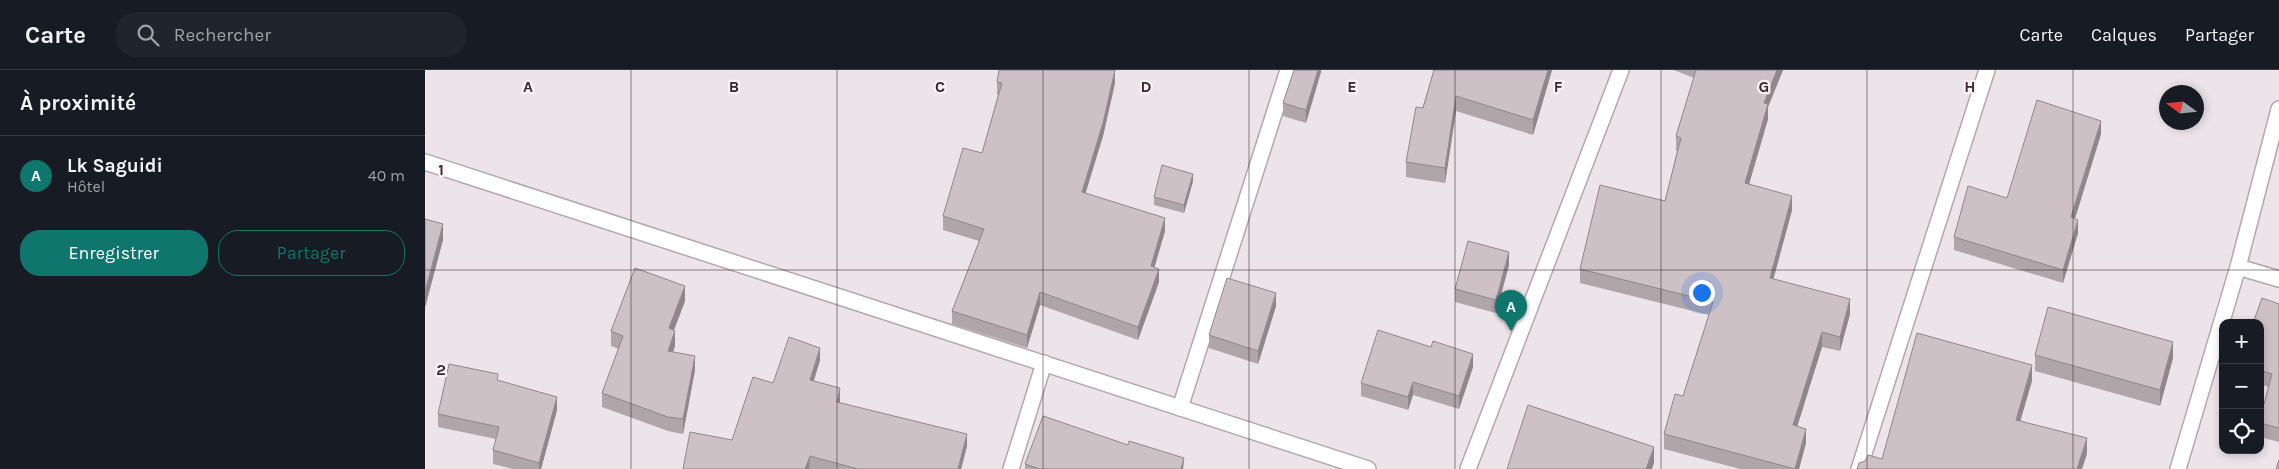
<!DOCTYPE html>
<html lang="fr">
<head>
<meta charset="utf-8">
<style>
  :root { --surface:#171b24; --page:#20242c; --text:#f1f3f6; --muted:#9ea1a6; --line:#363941; --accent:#0f766e }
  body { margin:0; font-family:Karla,sans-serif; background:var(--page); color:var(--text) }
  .controls { position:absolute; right:15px; bottom:15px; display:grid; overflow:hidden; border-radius:10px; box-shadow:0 2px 8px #0003 }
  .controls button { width:45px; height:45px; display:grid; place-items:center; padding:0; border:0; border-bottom:1px solid var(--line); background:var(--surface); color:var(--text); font:25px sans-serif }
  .compass { position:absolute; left:1734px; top:15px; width:45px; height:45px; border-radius:50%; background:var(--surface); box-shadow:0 2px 8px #0003; rotate:285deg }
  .you { position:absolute; left:1276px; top:222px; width:18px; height:18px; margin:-12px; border:4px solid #fff; border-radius:50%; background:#1a73e8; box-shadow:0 0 0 8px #1a73e833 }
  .badge { display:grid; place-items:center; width:32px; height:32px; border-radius:50%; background:var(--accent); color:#fff; font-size:16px; font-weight:700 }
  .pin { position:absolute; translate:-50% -41px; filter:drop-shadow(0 1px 2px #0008) }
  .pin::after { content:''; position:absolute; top:26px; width:18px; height:15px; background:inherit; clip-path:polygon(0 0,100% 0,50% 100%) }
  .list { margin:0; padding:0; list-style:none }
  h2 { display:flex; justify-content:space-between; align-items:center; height:65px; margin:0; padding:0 20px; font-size:21px }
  h2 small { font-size:16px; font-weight:400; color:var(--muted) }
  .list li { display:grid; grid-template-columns:32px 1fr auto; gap:15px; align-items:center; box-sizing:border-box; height:80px; padding:0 20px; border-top:1px solid var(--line) }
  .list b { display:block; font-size:19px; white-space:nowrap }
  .list p { margin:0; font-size:16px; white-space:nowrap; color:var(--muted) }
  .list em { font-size:16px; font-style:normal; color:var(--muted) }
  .actions { display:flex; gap:10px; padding:15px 20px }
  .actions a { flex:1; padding:11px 0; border:1px solid var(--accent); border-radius:20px; text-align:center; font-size:18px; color:var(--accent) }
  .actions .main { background:var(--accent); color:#fff }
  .icon { flex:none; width:28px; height:28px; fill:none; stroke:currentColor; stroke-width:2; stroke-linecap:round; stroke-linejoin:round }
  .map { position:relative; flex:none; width:1854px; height:399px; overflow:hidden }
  header { display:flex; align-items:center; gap:30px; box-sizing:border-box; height:70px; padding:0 25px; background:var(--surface); border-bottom:1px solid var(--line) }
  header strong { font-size:24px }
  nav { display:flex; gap:28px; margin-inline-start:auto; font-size:18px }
  .search { width:350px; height:45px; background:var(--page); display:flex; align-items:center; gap:12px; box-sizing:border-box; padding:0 18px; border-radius:20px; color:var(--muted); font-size:19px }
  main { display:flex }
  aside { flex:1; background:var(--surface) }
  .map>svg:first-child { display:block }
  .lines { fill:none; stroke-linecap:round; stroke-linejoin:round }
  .street-casing { stroke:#b4a7ac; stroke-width:18 }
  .street { stroke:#fff; stroke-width:15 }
  .wall { fill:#b0a6aa }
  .shaded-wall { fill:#90878b }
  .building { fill:#cdc1c6; stroke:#90878b }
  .grid { fill:none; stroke:#3d252b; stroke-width:1; stroke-opacity:0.55 }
  .grid-label { font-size:16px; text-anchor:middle; font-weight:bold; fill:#3d252b; stroke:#f9f4f7; stroke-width:4.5; stroke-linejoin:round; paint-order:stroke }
</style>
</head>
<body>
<header>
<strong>Carte</strong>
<div class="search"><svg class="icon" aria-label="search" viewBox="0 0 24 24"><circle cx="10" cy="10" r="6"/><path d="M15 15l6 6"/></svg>Rechercher</div>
<nav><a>Carte</a><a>Calques</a><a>Partager</a></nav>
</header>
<main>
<aside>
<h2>À proximité<small></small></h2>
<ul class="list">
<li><span class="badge">A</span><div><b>Lk Saguidi</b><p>Hôtel</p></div><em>40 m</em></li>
</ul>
<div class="actions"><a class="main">Enregistrer</a><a>Partager</a></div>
</aside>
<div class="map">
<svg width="1854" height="399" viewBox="0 0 1854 399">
  <rect width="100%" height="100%" fill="#ece4e8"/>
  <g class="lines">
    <defs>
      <g id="street">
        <polyline points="0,92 943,399"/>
        <polyline points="1813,197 1854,209"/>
        <polyline points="755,338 863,0"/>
        <polyline points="586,399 619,293"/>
        <polyline points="1043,399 1196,0"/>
        <polyline points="1434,399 1562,0"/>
        <polyline points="1753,399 1813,197 1854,39"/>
      </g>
    </defs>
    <use href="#street" class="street-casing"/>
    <use href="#street" class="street"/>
  </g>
  <g class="wall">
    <polygon points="896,0 881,53 858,46 858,33"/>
    <polygon points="1009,0 1127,0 1108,65 1031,41 1020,113 981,107 981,92"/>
    <polygon points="1249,0 1358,0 1343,37 1343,49 1324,114 1367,140 1348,209 1425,244 1415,281 1397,277 1372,356 1381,373 1374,399 1315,399 1239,379 1239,364 1258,326 1284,245 1155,213 1155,199 1240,131 1252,81 1251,81 1251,66 1269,8"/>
    <polygon points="572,12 690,13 678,66 660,123 740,161 729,198 734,212 713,270 615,235 602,278 527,254 527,241 554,171 518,160 518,146 557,83 573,25 572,25"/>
    <polygon points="1676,64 1650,149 1653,163 1638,213 1529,180 1529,167 1582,128"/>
    <polygon points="768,111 759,143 729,135 729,127"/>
    <polygon points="1084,195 1071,243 1030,232 1030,219"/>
    <polygon points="260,231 249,260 250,276 248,282 270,300 258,364 243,361 177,337 177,323 194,279 186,276 186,261"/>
    <polygon points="1854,234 1854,372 1835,367 1835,349 1844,317 1835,314 1835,253"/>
    <polygon points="851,236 833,294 784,278 784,265"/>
    <polygon points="1610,285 1748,288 1735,336 1610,301"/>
    <polygon points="395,290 389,311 415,331 415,333 542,376 536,399 258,399 307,370"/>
    <polygon points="1048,297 1034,339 988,325 983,340 936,326 936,313"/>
    <polygon points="73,311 132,340 116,399 88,399 68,394 68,380 71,369 13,357 13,344"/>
    <polygon points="703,375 759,388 758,399 600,399 600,394"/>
  </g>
  <g class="shaded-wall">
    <polygon points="690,0 690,13 678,66 657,135 657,122"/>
    <polygon points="893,0 896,0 896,2 881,53 881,40"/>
    <polygon points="1123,0 1127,0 1108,65 1108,50"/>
    <polygon points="1352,0 1358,0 1343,37 1343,49 1320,128 1320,113 1339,33"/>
    <polygon points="1031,26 1031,41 1020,113 1020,98"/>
    <polygon points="1676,51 1676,64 1646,161 1646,147"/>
    <polygon points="768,104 768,111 759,143 759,135"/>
    <polygon points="1367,126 1367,140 1345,222 1345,208"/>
    <polygon points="740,148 740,161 726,209 726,196"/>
    <polygon points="1653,150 1653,163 1638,213 1638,200"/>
    <polygon points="18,154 18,170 0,238 0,222"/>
    <polygon points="1084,182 1084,195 1071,243 1071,230"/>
    <polygon points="734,199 734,212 713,270 713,257"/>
    <polygon points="260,216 260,231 244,273 244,258"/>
    <polygon points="615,222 615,235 602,278 602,265"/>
    <polygon points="851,223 851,236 833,294 833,281"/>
    <polygon points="1425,229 1425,244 1415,281 1415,267"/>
    <polygon points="250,261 250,276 243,296 243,281"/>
    <polygon points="1397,262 1397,277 1368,370 1368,355"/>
    <polygon points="1748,272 1748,288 1735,336 1735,320"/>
    <polygon points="395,278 395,290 385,322 385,310"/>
    <polygon points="1048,284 1048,297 1034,339 1034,326"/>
    <polygon points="270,286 270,300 258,364 258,349"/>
    <polygon points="1607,295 1607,311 1591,366 1591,350"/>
    <polygon points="988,312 988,325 983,340 983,327"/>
    <polygon points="415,318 415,331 412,344 412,332"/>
    <polygon points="132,327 132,340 116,399 114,399 114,393"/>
    <polygon points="1381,359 1381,373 1374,399 1370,399"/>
    <polygon points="542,364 542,376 536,399 533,399"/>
    <polygon points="1662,368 1662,384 1657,399 1652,399"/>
    <polygon points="1229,377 1229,393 1227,399 1221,399"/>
    <polygon points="385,386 384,399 380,399"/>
    <polygon points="759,388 758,399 756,399"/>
  </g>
  <g class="building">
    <polygon points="574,0 690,0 678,53 657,122 740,148 726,196 734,199 713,257 615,222 602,265 527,241 559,159 518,146 538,78 557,83 577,13 572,12"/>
    <polygon points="869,0 893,0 881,40 858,33"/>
    <polygon points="1009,0 1123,0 1108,50 1031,26 1020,98 981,92 991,37 998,38"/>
    <polygon points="1271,0 1352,0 1339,33 1343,34 1320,113 1367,126 1345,208 1425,229 1415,267 1397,262 1368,355 1381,359 1370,399 1239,364 1250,324 1258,326 1288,232 1155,199 1175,115 1240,131 1256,68 1251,66"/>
    <polygon points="1612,30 1676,51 1646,147 1653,150 1638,200 1529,167 1543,116 1582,128"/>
    <polygon points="737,95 768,104 759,135 729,127"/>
    <polygon points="0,149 18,154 0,222"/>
    <polygon points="1043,171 1084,182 1071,230 1030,219"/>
    <polygon points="210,198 260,216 244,258 250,261 243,281 270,286 258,349 243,347 177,323 198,266 186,261"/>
    <polygon points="802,208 851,223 833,281 784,265"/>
    <polygon points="1837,228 1854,234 1854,358 1835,353 1835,349 1847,304 1835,300 1835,253 1828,253"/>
    <polygon points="1623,237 1748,272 1735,320 1610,285"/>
    <polygon points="953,260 1006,277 1008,271 1048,284 1034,326 988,312 983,327 936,313"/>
    <polygon points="1492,263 1607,295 1591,350 1662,368 1652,399 1432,399 1434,393 1440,391 1443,385 1457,389"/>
    <polygon points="364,267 395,278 385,310 415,318 412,332 542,364 533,399 433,399 385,386 380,399 258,399 265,362 307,370 328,307 348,313"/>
    <polygon points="24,294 73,304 72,310 132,327 114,393 68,380 74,357 13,344"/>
    <polygon points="1103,335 1229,377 1221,399 1082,399"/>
    <polygon points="618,346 703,375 704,371 759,388 756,399 615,399 600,394"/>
    <polygon points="1854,390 1854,399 1851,399"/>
  </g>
  <path class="grid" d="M 206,0 L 206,399M 412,0 L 412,399M 618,0 L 618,399M 824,0 L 824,399M 1030,0 L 1030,399M 1236,0 L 1236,399M 1442,0 L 1442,399M 1648,0 L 1648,399M 0,200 L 1854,200"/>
  <g class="grid-label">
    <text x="103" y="22">A</text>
    <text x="309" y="22">B</text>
    <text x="515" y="22">C</text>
    <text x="721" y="22">D</text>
    <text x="927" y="22">E</text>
    <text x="1133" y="22">F</text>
    <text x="1339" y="22">G</text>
    <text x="1545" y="22">H</text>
    <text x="16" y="105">1</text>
    <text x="16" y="305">2</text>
  </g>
</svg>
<div class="controls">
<button>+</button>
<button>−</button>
<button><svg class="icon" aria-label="locate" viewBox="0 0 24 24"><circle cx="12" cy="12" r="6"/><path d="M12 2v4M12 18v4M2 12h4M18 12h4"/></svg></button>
</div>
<svg class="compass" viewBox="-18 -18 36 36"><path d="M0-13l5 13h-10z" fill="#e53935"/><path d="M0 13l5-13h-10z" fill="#9ea1a6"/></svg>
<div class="you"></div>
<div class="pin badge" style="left:1086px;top:261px">A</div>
</div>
</main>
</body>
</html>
